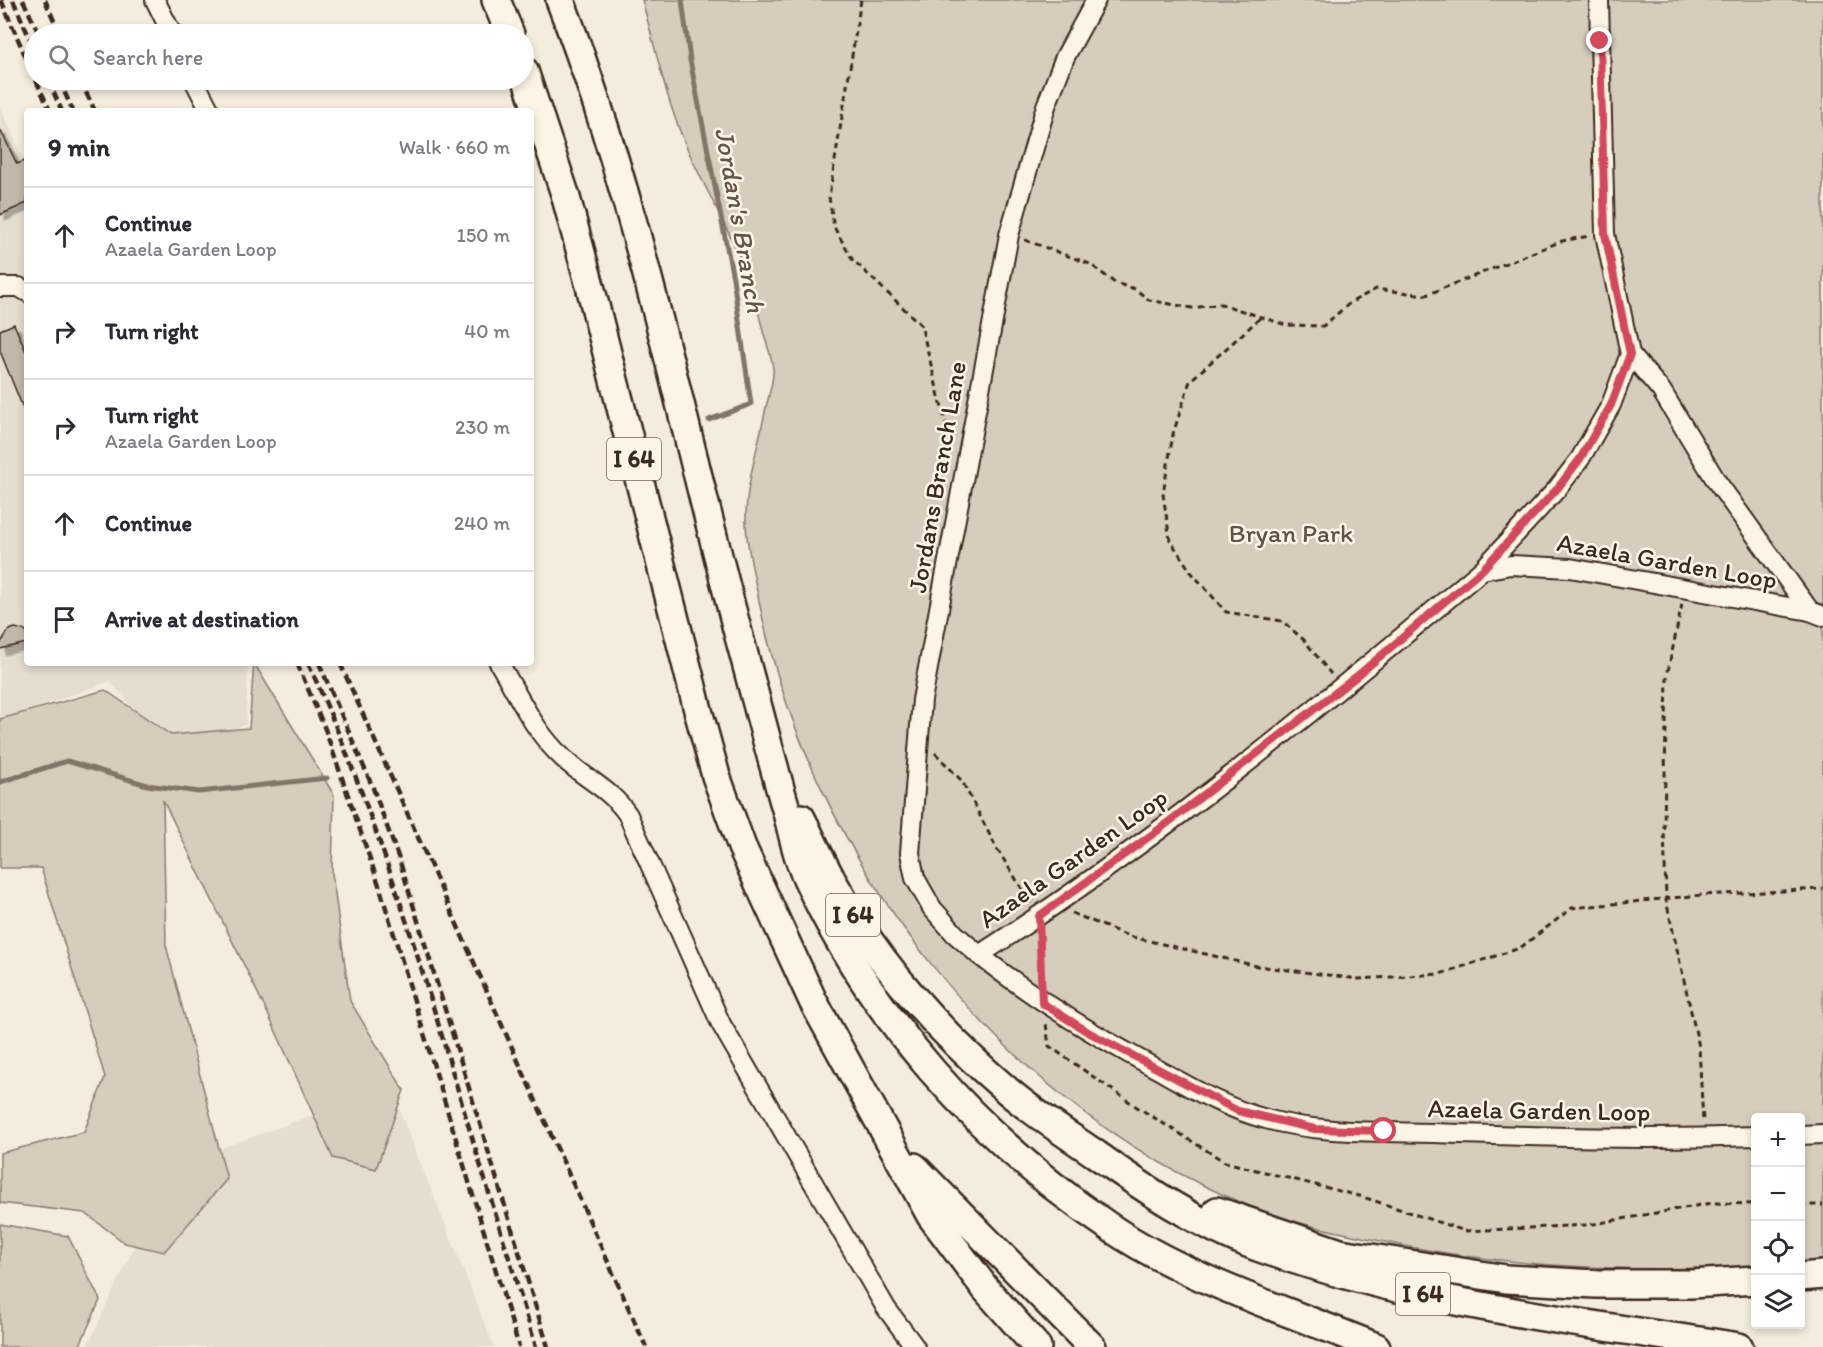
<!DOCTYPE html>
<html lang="en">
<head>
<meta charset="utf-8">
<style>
  :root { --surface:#fff; --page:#f2f2f3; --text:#2b2b33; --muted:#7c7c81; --line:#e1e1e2 }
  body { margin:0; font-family:Itim,sans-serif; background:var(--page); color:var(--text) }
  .controls { position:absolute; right:18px; bottom:18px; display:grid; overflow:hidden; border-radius:6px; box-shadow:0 3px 9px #0003 }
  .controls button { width:54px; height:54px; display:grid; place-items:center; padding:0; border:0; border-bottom:2px solid var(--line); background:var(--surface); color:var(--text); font:30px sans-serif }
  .stop { position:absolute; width:18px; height:18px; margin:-14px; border:4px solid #d1495b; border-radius:50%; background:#fff }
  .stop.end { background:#d1495b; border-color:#fff; box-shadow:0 2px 6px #0008 }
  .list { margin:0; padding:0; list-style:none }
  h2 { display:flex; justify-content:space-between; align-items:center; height:78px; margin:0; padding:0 24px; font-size:26px }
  h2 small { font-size:20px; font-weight:400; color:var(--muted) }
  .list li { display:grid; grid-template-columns:39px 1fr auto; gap:18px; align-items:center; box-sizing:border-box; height:96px; padding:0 24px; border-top:2px solid var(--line) }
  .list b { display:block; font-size:22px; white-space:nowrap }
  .list p { margin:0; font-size:20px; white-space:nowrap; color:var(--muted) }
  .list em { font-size:20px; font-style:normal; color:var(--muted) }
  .icon { flex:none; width:33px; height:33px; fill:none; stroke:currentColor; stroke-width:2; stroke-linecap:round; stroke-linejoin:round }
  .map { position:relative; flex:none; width:1823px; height:1347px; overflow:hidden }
  .search { position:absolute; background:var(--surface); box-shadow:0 3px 9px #0003; left:24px; top:24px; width:510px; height:66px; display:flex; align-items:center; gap:15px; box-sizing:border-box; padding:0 21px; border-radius:33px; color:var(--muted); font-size:22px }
  .panel { position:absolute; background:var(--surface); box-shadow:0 3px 9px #0003; left:24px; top:108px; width:510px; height:558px; border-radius:6px }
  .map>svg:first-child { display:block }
  .built { fill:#e5ddce }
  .green { fill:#d6cdbd; stroke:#887c6e; stroke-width:1.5 }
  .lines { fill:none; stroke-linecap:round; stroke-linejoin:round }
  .stream { stroke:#817466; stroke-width:5 }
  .building { fill:#c3b9aa; stroke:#3b2a1e; stroke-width:1.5; filter:url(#shadow) }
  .minor-casing { stroke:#3b2a1e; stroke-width:22 }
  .highway-casing { stroke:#3b2a1e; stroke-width:32 }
  .path { stroke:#3b2a1e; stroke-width:3; stroke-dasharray:6 4.5; stroke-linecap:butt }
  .minor { stroke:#fcf5e5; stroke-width:18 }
  .highway { stroke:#fcf5e5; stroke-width:27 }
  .rail { stroke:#3b2a1e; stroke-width:4.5; stroke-dasharray:9 4.5; stroke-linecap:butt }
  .route { stroke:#d1495b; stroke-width:8 }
  .labels { text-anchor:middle; stroke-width:5; stroke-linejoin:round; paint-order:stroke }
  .shield { fill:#fcf5e5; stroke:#75675a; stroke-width:1.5 }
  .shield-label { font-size:24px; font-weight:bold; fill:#3b2a1e }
  .street-label { font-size:26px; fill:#3b2a1e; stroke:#fcf5e5 }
  .park-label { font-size:26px; fill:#625346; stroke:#fcf5e5 }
  .water-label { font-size:27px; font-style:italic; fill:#645548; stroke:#fcf5e5 }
</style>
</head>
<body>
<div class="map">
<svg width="1823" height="1347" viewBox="0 0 1823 1347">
  <defs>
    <filter id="shadow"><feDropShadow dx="5.5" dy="5.5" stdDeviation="0" flood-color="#0004"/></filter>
  </defs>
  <rect width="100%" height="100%" fill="#f4eddd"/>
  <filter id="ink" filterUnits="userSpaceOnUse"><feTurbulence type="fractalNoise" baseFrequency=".0167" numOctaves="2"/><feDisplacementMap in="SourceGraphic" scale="12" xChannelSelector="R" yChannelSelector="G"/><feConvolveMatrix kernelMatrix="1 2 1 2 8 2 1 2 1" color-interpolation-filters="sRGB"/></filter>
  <g filter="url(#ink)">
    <g class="built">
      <polygon points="0,107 27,167 27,663 248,663 246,725 166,747 110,681 0,721"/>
      <polygon points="390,1087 494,1347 87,1347 172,1166"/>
    </g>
    <g class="green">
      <path d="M 642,0 L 1823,0 L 1823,1263 L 1801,1264 L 1800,1118 L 1756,1118 L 1755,1266 C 1623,1273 1496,1267 1366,1238 C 1334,1231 1301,1225 1271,1214 C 1009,1120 807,860 757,591 C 752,567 745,537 746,513 C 747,481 760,439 766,407 C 769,395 774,380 773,369 C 772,356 766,343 763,331 C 759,315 755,299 750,283 C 733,234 704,189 684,141 C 665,96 655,46 642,0 Z"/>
      <polygon points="254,663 334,795 332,873 350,1001 404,1090 376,1169 333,1158 268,1014 163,800 166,945 227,1179 164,1252 125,1243 85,1213 0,1203 0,1153 84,1132 105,1077 41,868 0,868 0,719 105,690 171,735 249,728"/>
      <polygon points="0,1224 68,1236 100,1300 79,1347 0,1347"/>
    </g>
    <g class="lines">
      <g class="stream">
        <polyline points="682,0 690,60 733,278 751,404 709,420"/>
        <polyline points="0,782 67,761 147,785 199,792 327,778"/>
      </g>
    </g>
    <g class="building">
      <polygon points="0,129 17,164 27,160 27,203 0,215"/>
      <polygon points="14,324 27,354 27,418 0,351 0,330"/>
      <polygon points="15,628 27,631 27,643 0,649 0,644 9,630"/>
    </g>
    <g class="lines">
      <defs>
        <g id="minor">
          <polyline points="155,0 172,34"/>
          <polyline points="194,80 210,111"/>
          <polyline points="0,287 19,287 27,292"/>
          <polyline points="1630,354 1661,390 1717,482 1810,611"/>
          <polyline points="1482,570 1557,489 1580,459 1611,405 1630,354 1605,234 1599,0"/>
          <path d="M 499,663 C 518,695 535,733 563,758 C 585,779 611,789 628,815 L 721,1024 L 886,1308 L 915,1347"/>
          <polyline points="979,955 955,934 932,908 915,878 910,853 922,700 1009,235 1046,106 1065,57 1096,0"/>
          <polyline points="1800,1135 1823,1134"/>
          <path d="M 1756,1136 C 1648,1140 1541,1137 1433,1133 C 1378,1131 1319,1134 1266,1119 C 1227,1109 1193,1089 1159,1070 C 1095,1036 1036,1000 979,955 C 1157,841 1321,706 1482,570 L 1511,565 L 1570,568 L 1810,611 L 1823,616"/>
        </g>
        <g id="highway">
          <polyline points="496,0 510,34"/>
          <path d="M 560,0 C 642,212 684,436 744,655 C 758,707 771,758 786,809 C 792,830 796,854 805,874 C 870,1017 978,1138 1108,1226 C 1185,1279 1289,1311 1376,1347"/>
          <polyline points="524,71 565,194 590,286 699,714 716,776 742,847 813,1001 931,1216 985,1288 1037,1347"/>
          <path d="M 801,818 C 812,840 822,863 834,884 C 877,963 941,1034 1009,1092 C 1036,1115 1068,1135 1097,1155 C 1146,1190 1199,1225 1255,1246 C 1411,1303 1576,1322 1739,1347"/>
          <polyline points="914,1167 1092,1347"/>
          <polyline points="1217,1211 1340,1253 1506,1279 1596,1284 1691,1284 1756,1280"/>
          <polyline points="1800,1277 1823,1275"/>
        </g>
      </defs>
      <use href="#minor" class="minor-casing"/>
      <use href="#highway" class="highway-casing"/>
      <g class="path">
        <polyline points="861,0 829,197 834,227 852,259 921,325 947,428 955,436"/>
        <polyline points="1025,240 1090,264 1115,283 1135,289 1149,300 1192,308 1221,304 1286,325 1323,326 1350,303 1376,289 1426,295 1562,241 1589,236"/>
        <polyline points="1260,318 1190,381 1173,434 1163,494 1170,540 1191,572 1226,612 1282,621 1304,640 1331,674"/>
        <polyline points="1682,604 1667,676 1664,825 1666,900 1699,1047 1703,1122"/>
        <polyline points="935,753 962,781 997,849 1031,903"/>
        <polyline points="1072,913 1128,936 1257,966 1359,979 1440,974 1520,948 1572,908 1702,895 1823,889"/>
        <polyline points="1040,934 1041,982"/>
        <polyline points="1046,1024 1049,1046 1137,1107 1225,1162 1363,1197 1465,1231 1588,1225 1712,1203 1756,1204"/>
        <polyline points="1800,1205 1823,1205"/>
      </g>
      <use href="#minor" class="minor"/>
      <use href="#highway" class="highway"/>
      <g class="rail">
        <polyline points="1,0 34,76"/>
        <polyline points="13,0 34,48"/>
        <polyline points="23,0 39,34"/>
        <polyline points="45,0 60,34"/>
        <polyline points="36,80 50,111"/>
        <polyline points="48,80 62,111"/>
        <polyline points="59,80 73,111"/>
        <polyline points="80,80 95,111"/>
        <polyline points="297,663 325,729 379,885 519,1347"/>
        <path d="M 308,663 C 373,805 418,954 462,1104 C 486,1185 512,1266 536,1347"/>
        <polyline points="319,663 373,788 400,862 548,1347"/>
        <polyline points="340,663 646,1347"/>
      </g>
    </g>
  </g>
  <g class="lines" filter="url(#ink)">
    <polyline class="route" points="1384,1131 1315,1129 1238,1111 1088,1032 1042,1003 1039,916 1157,831 1357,676 1482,570 1557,489 1580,459 1611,405 1630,354 1605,234 1600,41"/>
  </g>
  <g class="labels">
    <g class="shield">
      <rect x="607" y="438" width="54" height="42" rx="4.5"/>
      <rect x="826" y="894" width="54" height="42" rx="4.5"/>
      <rect x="1396" y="1273" width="54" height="42" rx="4.5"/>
    </g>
    <g class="shield-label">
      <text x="634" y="467">I 64</text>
      <text x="853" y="923">I 64</text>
      <text x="1423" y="1302">I 64</text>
    </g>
    <g class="street-label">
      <text transform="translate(937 477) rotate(-80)" y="9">Jordans Branch Lane</text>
      <text transform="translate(1667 561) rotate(10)" y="9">Azaela Garden Loop</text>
      <text transform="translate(1073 858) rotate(-35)" y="9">Azaela Garden Loop</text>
      <text transform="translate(1539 1110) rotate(1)" y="9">Azaela Garden Loop</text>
    </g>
    <g class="park-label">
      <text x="1291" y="542">Bryan Park</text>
    </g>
    <g class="water-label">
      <text transform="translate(740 220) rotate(80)" y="9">Jordan's Branch</text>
    </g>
  </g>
</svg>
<div class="controls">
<button>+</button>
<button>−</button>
<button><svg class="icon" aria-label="locate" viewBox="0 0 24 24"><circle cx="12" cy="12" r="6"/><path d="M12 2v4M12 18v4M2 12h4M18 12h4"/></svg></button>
<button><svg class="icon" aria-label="layers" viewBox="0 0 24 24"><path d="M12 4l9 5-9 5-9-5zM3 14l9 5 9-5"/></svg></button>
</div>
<div class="stop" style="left:1384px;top:1131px"></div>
<div class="stop end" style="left:1600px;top:41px"></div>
<div class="search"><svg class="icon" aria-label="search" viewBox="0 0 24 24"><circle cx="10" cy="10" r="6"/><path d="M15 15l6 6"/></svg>Search here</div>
<section class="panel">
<h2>9 min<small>Walk · 660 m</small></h2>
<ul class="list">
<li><svg class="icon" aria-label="ahead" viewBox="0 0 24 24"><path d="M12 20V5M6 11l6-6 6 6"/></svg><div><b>Continue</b><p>Azaela Garden Loop</p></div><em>150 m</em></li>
<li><svg class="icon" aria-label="right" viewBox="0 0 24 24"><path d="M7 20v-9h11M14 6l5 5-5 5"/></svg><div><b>Turn right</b></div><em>40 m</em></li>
<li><svg class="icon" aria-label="right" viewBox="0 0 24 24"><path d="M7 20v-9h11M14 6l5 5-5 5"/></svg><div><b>Turn right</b><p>Azaela Garden Loop</p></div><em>230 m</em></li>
<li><svg class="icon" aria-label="ahead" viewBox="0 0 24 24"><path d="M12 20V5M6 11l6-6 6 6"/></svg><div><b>Continue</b></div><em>240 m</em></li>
<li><svg class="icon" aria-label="arrive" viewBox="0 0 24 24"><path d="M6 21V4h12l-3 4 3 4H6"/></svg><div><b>Arrive at destination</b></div></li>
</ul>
</section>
</div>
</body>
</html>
